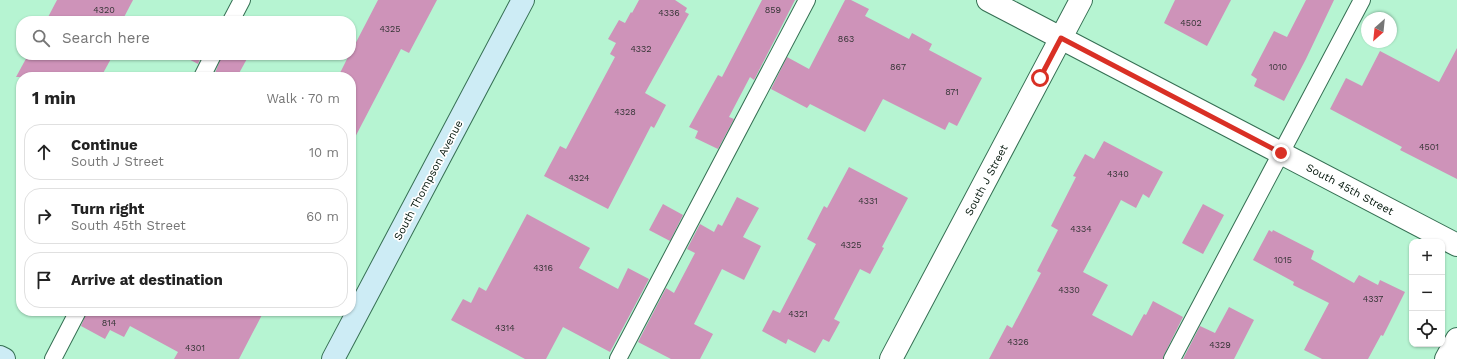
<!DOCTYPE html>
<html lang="en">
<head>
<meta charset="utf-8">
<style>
  :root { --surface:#fff; --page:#f2f2f2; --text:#222; --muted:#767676; --line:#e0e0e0 }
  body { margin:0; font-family:"Work Sans",sans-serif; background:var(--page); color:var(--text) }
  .controls { position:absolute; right:12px; bottom:12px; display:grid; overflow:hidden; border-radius:8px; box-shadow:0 1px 3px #0004 }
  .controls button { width:36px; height:36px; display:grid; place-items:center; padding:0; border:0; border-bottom:1px solid var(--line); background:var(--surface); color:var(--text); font:20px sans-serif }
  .compass { position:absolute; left:1361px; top:12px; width:36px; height:36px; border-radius:50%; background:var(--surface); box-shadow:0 1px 3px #0004; rotate:207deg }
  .stop { position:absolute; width:12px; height:12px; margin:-9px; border:3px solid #d93025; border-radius:50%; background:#fff }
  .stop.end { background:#d93025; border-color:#fff; box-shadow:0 1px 4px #0008 }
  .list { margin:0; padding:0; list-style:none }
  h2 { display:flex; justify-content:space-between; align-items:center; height:52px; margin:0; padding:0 16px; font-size:17px }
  h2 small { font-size:13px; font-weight:400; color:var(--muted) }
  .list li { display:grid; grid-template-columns:26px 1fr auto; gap:12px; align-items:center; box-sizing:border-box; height:56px; margin:0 8px 8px; padding:0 8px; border:1px solid var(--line); border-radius:16px }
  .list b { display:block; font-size:15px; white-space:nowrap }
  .list p { margin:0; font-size:13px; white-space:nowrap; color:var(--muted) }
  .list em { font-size:13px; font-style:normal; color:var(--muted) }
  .icon { flex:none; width:22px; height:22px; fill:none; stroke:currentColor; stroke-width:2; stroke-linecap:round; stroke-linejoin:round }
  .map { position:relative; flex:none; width:1457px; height:359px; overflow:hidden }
  .search { position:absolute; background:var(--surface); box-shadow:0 1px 3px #0004; left:16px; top:16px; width:340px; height:44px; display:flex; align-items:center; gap:10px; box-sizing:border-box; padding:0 14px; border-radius:16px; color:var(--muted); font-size:15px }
  .panel { position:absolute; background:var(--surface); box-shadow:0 1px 3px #0004; left:16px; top:72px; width:340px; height:244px; border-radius:16px }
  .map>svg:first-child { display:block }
  .building { fill:#ce93b9 }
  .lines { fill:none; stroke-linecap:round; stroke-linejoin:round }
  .lane-casing { stroke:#356f53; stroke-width:18 }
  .street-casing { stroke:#356f53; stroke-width:24 }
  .secondary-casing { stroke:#356f53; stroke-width:24 }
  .lane { stroke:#fff; stroke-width:16 }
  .street { stroke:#fff; stroke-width:22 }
  .secondary { stroke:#cdecf5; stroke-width:22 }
  .route { stroke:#d93025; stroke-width:5 }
  .labels { text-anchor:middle; stroke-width:3.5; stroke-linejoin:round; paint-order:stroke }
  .number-label { font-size:9px; fill:#343435 }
  .street-label { font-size:11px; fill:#001409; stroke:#fff }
</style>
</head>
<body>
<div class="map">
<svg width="1457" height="359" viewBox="0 0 1457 359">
  <rect width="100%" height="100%" fill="#b6f4d2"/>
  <g class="building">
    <polygon points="57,0 133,0 122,21 46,21"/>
    <polygon points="378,0 437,0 409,53 401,49 351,145 351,77 338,77 349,55 351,55 351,52"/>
    <polygon points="639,0 675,0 687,8 685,12 689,14 645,93 666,105 654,128 651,126 608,209 544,176 560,146 566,149 615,57 610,54 616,43 608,39 619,20 625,23 631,12 632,13"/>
    <polygon points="762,0 795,0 754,80 750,77 729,117 734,119 718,149 695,138 698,131 689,127 718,75 722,77"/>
    <polygon points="845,0 851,0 869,9 865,16 909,39 912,33 932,44 929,50 982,78 957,126 949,122 945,130 883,99 865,132 810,104 807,108 771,89 787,57 809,69"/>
    <polygon points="1175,0 1231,0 1207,46 1164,23"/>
    <polygon points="1306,0 1334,0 1306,59 1284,101 1254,86 1257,79 1251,75 1274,31 1287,37"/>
    <polygon points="1457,48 1457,179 1400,150 1402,147 1330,109 1346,78 1362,86 1380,51 1439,82"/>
    <polygon points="28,55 113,55 101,77 16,77"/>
    <polygon points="181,55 202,55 198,64"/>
    <polygon points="222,55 249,55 237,77 222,77 215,73"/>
    <polygon points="1104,141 1163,172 1149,198 1143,194 1136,208 1121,200 1083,272 1108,285 1092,315 1132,336 1144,314 1146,315 1153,301 1183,317 1164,355 1163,359 989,359 1007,325 1012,328 1041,273 1037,271 1058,230 1051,226 1076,177 1073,176 1085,154 1094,159"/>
    <polygon points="849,167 908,198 882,247 884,248 870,274 860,269 834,319 840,322 829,342 823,339 815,353 788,339 786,344 762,331 773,310 780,313 816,244 807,239 824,206 827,208"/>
    <polygon points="737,197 759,208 743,237 761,246 744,280 722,269 694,324 713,334 700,359 671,359 638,342 666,288 674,293 695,253 687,249 700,224 714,232 718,224 722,226"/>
    <polygon points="663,204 683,215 670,241 649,230"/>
    <polygon points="1203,204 1224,215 1203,254 1182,243"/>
    <polygon points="527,214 590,248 579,268 618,289 628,268 649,279 610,352 563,327 546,359 525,359 451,320 463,299 471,303 479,287 486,291"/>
    <polygon points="1269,230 1272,232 1273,230 1314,251 1311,259 1354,283 1359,275 1378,285 1380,280 1405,292 1383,336 1381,335 1368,359 1322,359 1304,350 1329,303 1293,285 1294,282 1253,260"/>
    <polygon points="1229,307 1254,320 1234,359 1183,359 1200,326 1215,333"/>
    <polygon points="87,311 264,311 239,359 174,359 178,352 130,326 124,337 110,330 105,339 81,326"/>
  </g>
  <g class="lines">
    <defs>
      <g id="lane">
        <polyline points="231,21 242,0"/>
        <polyline points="202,77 213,55"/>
        <polyline points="53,359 78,311"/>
        <polyline points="618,359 807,0"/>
        <polyline points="1172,359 1362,0"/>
      </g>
      <g id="street">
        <polyline points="988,0 1457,245"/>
        <polyline points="891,359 1081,0"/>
        <polyline points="1446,359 1457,339"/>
      </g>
      <g id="secondary">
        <polyline points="0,357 4,359"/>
        <polyline points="333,359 523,0"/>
      </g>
    </defs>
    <use href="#lane" class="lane-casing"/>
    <use href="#street" class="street-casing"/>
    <use href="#secondary" class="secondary-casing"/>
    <use href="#lane" class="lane"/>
    <use href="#street" class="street"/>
    <use href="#secondary" class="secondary"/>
  </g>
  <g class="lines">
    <polyline class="route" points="1040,78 1061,38 1281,153"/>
  </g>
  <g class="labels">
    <g class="number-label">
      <text x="104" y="13">4320</text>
      <text x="773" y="13">859</text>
      <text x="669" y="16">4336</text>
      <text x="1191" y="26">4502</text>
      <text x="390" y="32">4325</text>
      <text x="846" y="42">863</text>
      <text x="641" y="52">4332</text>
      <text x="898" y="70">867</text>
      <text x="1278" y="70">1010</text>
      <text x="952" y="95">871</text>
      <text x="625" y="115">4328</text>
      <text x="1429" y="150">4501</text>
      <text x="1118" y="177">4340</text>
      <text x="579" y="181">4324</text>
      <text x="868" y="204">4331</text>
      <text x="1081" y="232">4334</text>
      <text x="851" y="248">4325</text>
      <text x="1283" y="263">1015</text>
      <text x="543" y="271">4316</text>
      <text x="1069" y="293">4330</text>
      <text x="1373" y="302">4337</text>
      <text x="798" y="317">4321</text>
      <text x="109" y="326">814</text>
      <text x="505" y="331">4314</text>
      <text x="1018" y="345">4326</text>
      <text x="1220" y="348">4329</text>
      <text x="195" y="351">4301</text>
    </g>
    <g class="street-label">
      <text transform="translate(428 180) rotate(-62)" y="4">South Thompson Avenue</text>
      <text transform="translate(986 180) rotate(-62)" y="4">South J Street</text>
      <text transform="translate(1350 189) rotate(28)" y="4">South 45th Street</text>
    </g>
  </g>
</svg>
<div class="controls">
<button>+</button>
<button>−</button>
<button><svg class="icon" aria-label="locate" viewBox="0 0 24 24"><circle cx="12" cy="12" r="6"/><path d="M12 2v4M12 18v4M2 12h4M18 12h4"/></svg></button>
</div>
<svg class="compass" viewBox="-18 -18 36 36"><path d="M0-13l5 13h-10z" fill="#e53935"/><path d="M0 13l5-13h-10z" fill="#767676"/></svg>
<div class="stop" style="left:1040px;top:78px"></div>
<div class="stop end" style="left:1281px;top:153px"></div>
<div class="search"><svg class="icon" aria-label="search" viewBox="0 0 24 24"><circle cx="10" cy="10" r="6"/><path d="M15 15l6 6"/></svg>Search here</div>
<section class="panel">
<h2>1 min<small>Walk · 70 m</small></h2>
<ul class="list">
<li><svg class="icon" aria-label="ahead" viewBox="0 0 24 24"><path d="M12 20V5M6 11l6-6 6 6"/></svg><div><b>Continue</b><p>South J Street</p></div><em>10 m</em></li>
<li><svg class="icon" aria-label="right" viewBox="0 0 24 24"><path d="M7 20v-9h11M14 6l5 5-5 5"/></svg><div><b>Turn right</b><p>South 45th Street</p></div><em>60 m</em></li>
<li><svg class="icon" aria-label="arrive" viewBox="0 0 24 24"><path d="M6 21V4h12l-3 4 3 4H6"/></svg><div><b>Arrive at destination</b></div></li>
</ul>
</section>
</div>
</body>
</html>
